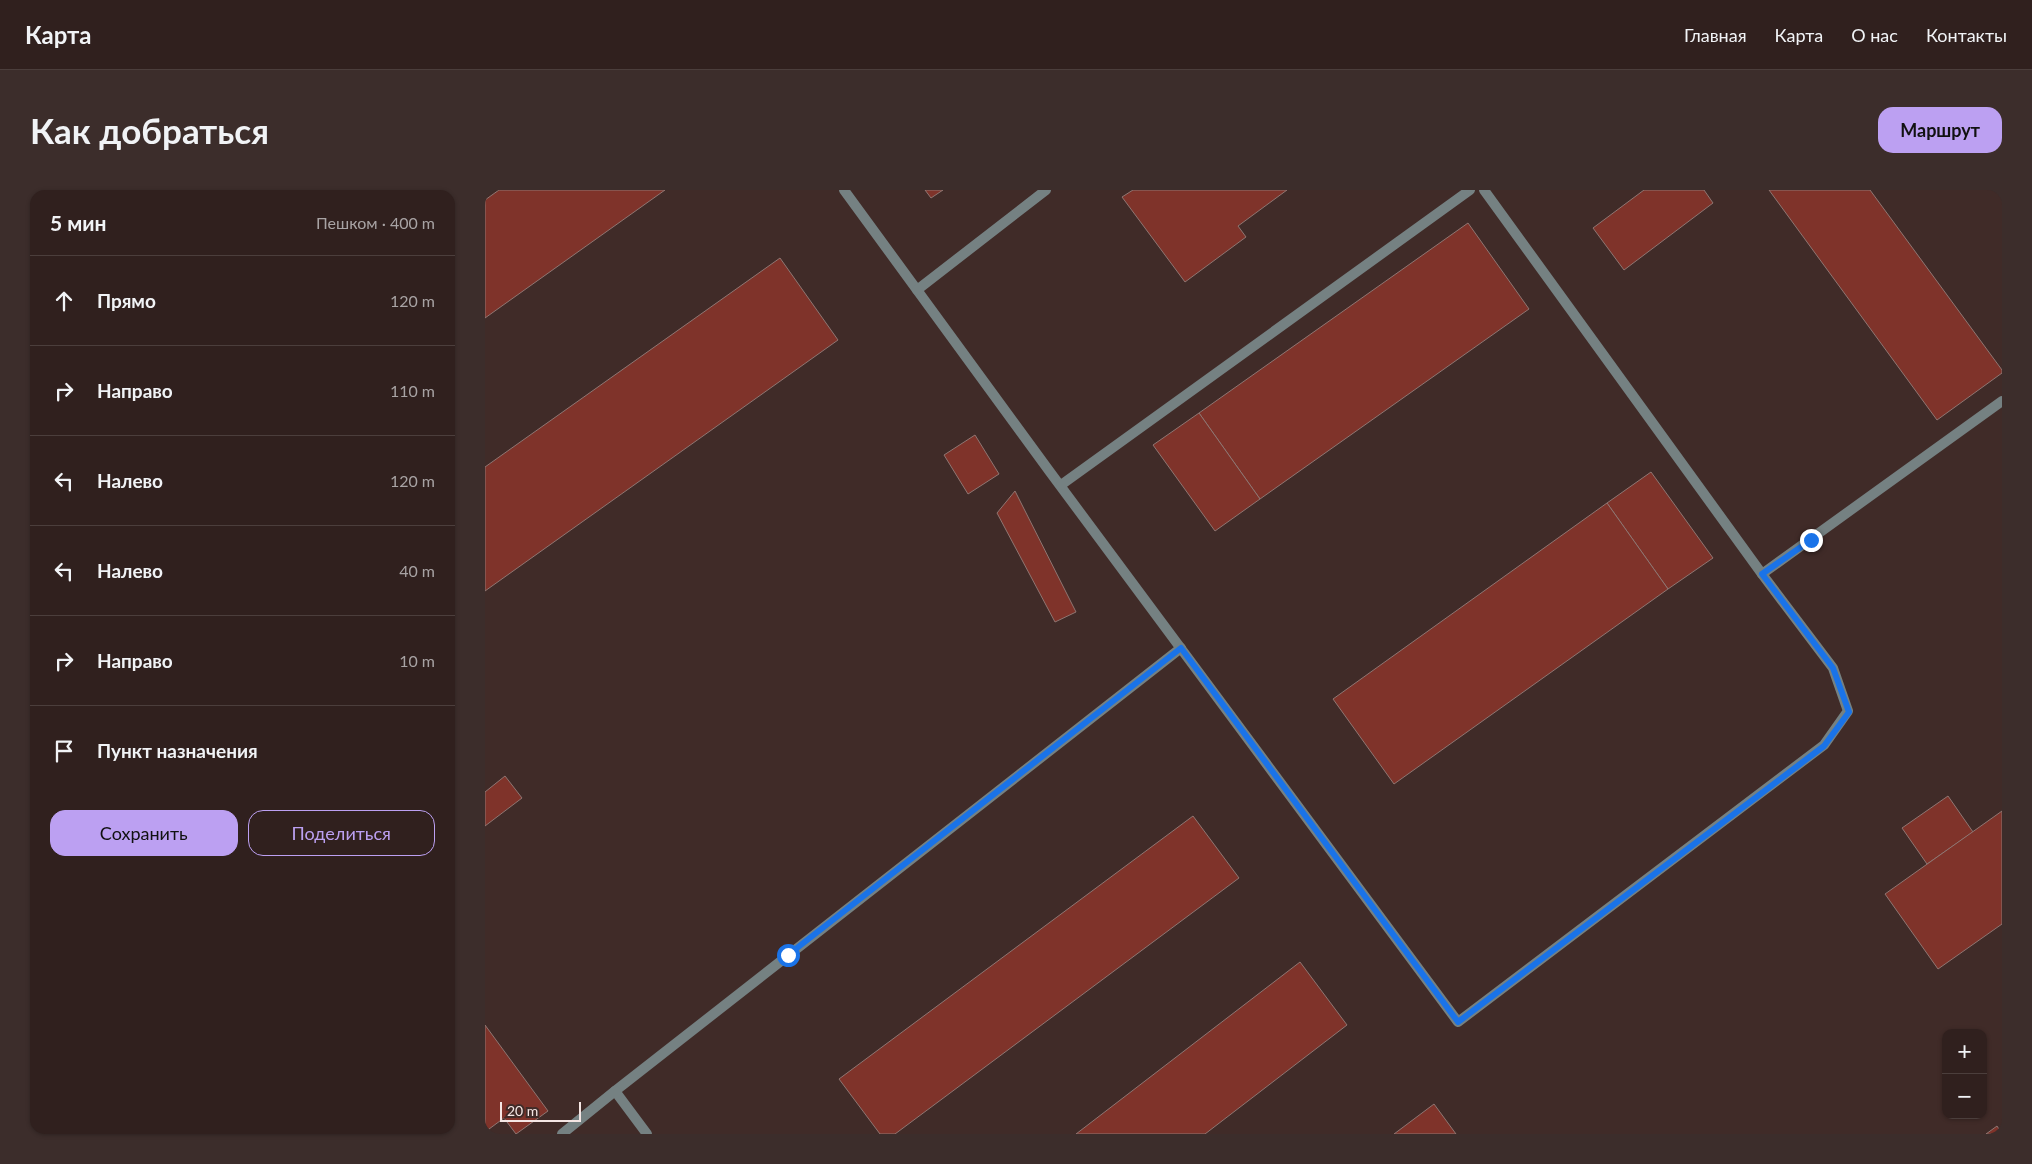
<!DOCTYPE html>
<html lang="ru">
<head>
<meta charset="utf-8">
<style>
  :root { --surface:#30201e; --page:#3c2d2b; --text:#f1f3f6; --muted:#a8a3a4; --line:#4b3e3c; --accent:#bca0f2 }
  body { margin:0; font-family:Lato,sans-serif; background:var(--page); color:var(--text) }
  .controls { position:absolute; right:15px; bottom:15px; display:grid; overflow:hidden; border-radius:10px; box-shadow:0 1px 4px #0004 }
  .controls button { width:45px; height:45px; display:grid; place-items:center; padding:0; border:0; border-bottom:1px solid var(--line); background:var(--surface); color:var(--text); font:25px sans-serif }
  .scale { position:absolute; left:15px; bottom:12px; width:81px; box-sizing:border-box; padding-left:5px; border:2px solid #f5e6e4; border-top:0; font-size:14px; line-height:18px; white-space:nowrap; color:#f5e6e4; -webkit-text-stroke:4px #402b28; paint-order:stroke }
  .stop { position:absolute; width:15px; height:15px; margin:-11px; border:4px solid #1a73e8; border-radius:50%; background:#fff }
  .stop.end { background:#1a73e8; border-color:#fff; box-shadow:0 1px 5px #0008 }
  .list { margin:0; padding:0; list-style:none }
  h2 { display:flex; justify-content:space-between; align-items:center; height:65px; margin:0; padding:0 20px; font-size:21px }
  h2 small { font-size:16px; font-weight:400; color:var(--muted) }
  .list li { display:grid; grid-template-columns:32px 1fr auto; gap:15px; align-items:center; box-sizing:border-box; height:90px; padding:0 20px; border-top:1px solid var(--line) }
  .list b { display:block; font-size:19px; white-space:nowrap }
  .list em { font-size:16px; font-style:normal; color:var(--muted) }
  .actions { display:flex; gap:10px; padding:15px 20px }
  .actions a { flex:1; padding:11px 0; border:1px solid var(--accent); border-radius:15px; text-align:center; font-size:18px; color:var(--accent) }
  .actions .main { background:var(--accent); color:#111 }
  .icon { flex:none; width:28px; height:28px; fill:none; stroke:currentColor; stroke-width:2; stroke-linecap:round; stroke-linejoin:round }
  .map { position:relative; flex:none; width:1517px; height:944px; overflow:hidden; border-radius:15px }
  header { display:flex; align-items:center; gap:30px; box-sizing:border-box; height:70px; padding:0 25px; background:var(--surface); border-bottom:1px solid var(--line) }
  header strong { font-size:24px }
  nav { display:flex; gap:28px; margin-inline-start:auto; font-size:18px }
  .intro { display:flex; align-items:center; justify-content:space-between; box-sizing:border-box; height:120px; padding:0 30px }
  h1 { margin:0; font-size:35px }
  .button { padding:12px 22px; border-radius:15px; background:var(--accent); color:#111; font-size:18px; font-weight:700 }
  main { display:flex; gap:30px; padding:0 30px }
  aside { flex:1; background:var(--surface); border-radius:15px; box-shadow:0 1px 4px #0004 }
  .map>svg:first-child { display:block }
  .building { fill:#7f332a; stroke:#8f7672 }
  .lines { fill:none; stroke-linecap:round; stroke-linejoin:round }
  .service { stroke:#758182; stroke-width:10 }
  .route { stroke:#1a73e8; stroke-width:6 }
</style>
</head>
<body>
<header>
<strong>Карта</strong>
<nav><a>Главная</a><a>Карта</a><a>О нас</a><a>Контакты</a></nav>
</header>
<div class="intro"><h1>Как добраться</h1><a class="button">Маршрут</a></div>
<main>
<aside>
<h2>5 мин<small>Пешком · 400 m</small></h2>
<ul class="list">
<li><svg class="icon" aria-label="ahead" viewBox="0 0 24 24"><path d="M12 20V5M6 11l6-6 6 6"/></svg><div><b>Прямо</b></div><em>120 m</em></li>
<li><svg class="icon" aria-label="right" viewBox="0 0 24 24"><path d="M7 20v-9h11M14 6l5 5-5 5"/></svg><div><b>Направо</b></div><em>110 m</em></li>
<li><svg class="icon" aria-label="left" viewBox="0 0 24 24"><path d="M17 20v-9H6M10 6l-5 5 5 5"/></svg><div><b>Налево</b></div><em>120 m</em></li>
<li><svg class="icon" aria-label="left" viewBox="0 0 24 24"><path d="M17 20v-9H6M10 6l-5 5 5 5"/></svg><div><b>Налево</b></div><em>40 m</em></li>
<li><svg class="icon" aria-label="right" viewBox="0 0 24 24"><path d="M7 20v-9h11M14 6l5 5-5 5"/></svg><div><b>Направо</b></div><em>10 m</em></li>
<li><svg class="icon" aria-label="arrive" viewBox="0 0 24 24"><path d="M6 21V4h12l-3 4 3 4H6"/></svg><div><b>Пункт назначения</b></div></li>
</ul>
<div class="actions"><a class="main">Сохранить</a><a>Поделиться</a></div>
</aside>
<div class="map">
<svg width="1517" height="944" viewBox="0 0 1517 944">
  <rect width="100%" height="100%" fill="#402b28"/>
  <g class="building">
    <polygon points="14,0 180,0 0,128 0,10"/>
    <polygon points="440,0 458,0 446,8"/>
    <polygon points="648,0 802,0 753,36 761,47 700,92 637,7"/>
    <polygon points="1159,0 1219,0 1228,13 1139,80 1108,38"/>
    <polygon points="1284,0 1385,0 1517,180 1517,183 1452,230"/>
    <polygon points="983,33 1044,119 775,309 714,223"/>
    <polygon points="295,68 353,150 0,401 0,277"/>
    <polygon points="714,223 775,309 730,341 668,255"/>
    <polygon points="490,245 514,284 483,304 459,265"/>
    <polygon points="1166,282 1228,368 1183,399 1122,313"/>
    <polygon points="530,301 591,422 570,432 512,323"/>
    <polygon points="1122,313 1183,399 909,594 848,509"/>
    <polygon points="20,586 37,608 0,636 0,602"/>
    <polygon points="1463,606 1488,642 1442,674 1417,638"/>
    <polygon points="1517,621 1517,734 1453,779 1400,704"/>
    <polygon points="708,626 754,688 410,944 395,944 354,889"/>
    <polygon points="815,772 862,835 720,944 591,944"/>
    <polygon points="0,835 63,921 31,944 19,928 0,942"/>
    <polygon points="949,914 971,944 909,944"/>
    <polygon points="1512,936 1517,944 1501,944"/>
  </g>
  <g class="lines">
    <g class="service">
      <polyline points="359,0 565,282 973,832 1339,555 1363,521 1348,478 1277,384 999,0"/>
      <polyline points="432,100 561,0"/>
      <polyline points="576,295 985,0"/>
      <polyline points="1277,384 1517,211"/>
      <polyline points="130,901 696,458"/>
      <polyline points="77,944 130,901 162,944"/>
    </g>
  </g>
  <g class="lines">
    <polyline class="route" points="303,765 696,458 973,832 1339,556 1364,522 1348,478 1277,384 1326,350"/>
  </g>
</svg>
<div class="controls">
<button>+</button>
<button>−</button>
</div>
<div class="scale">20 m</div>
<div class="stop" style="left:303px;top:765px"></div>
<div class="stop end" style="left:1326px;top:350px"></div>
</div>
</main>
</body>
</html>
